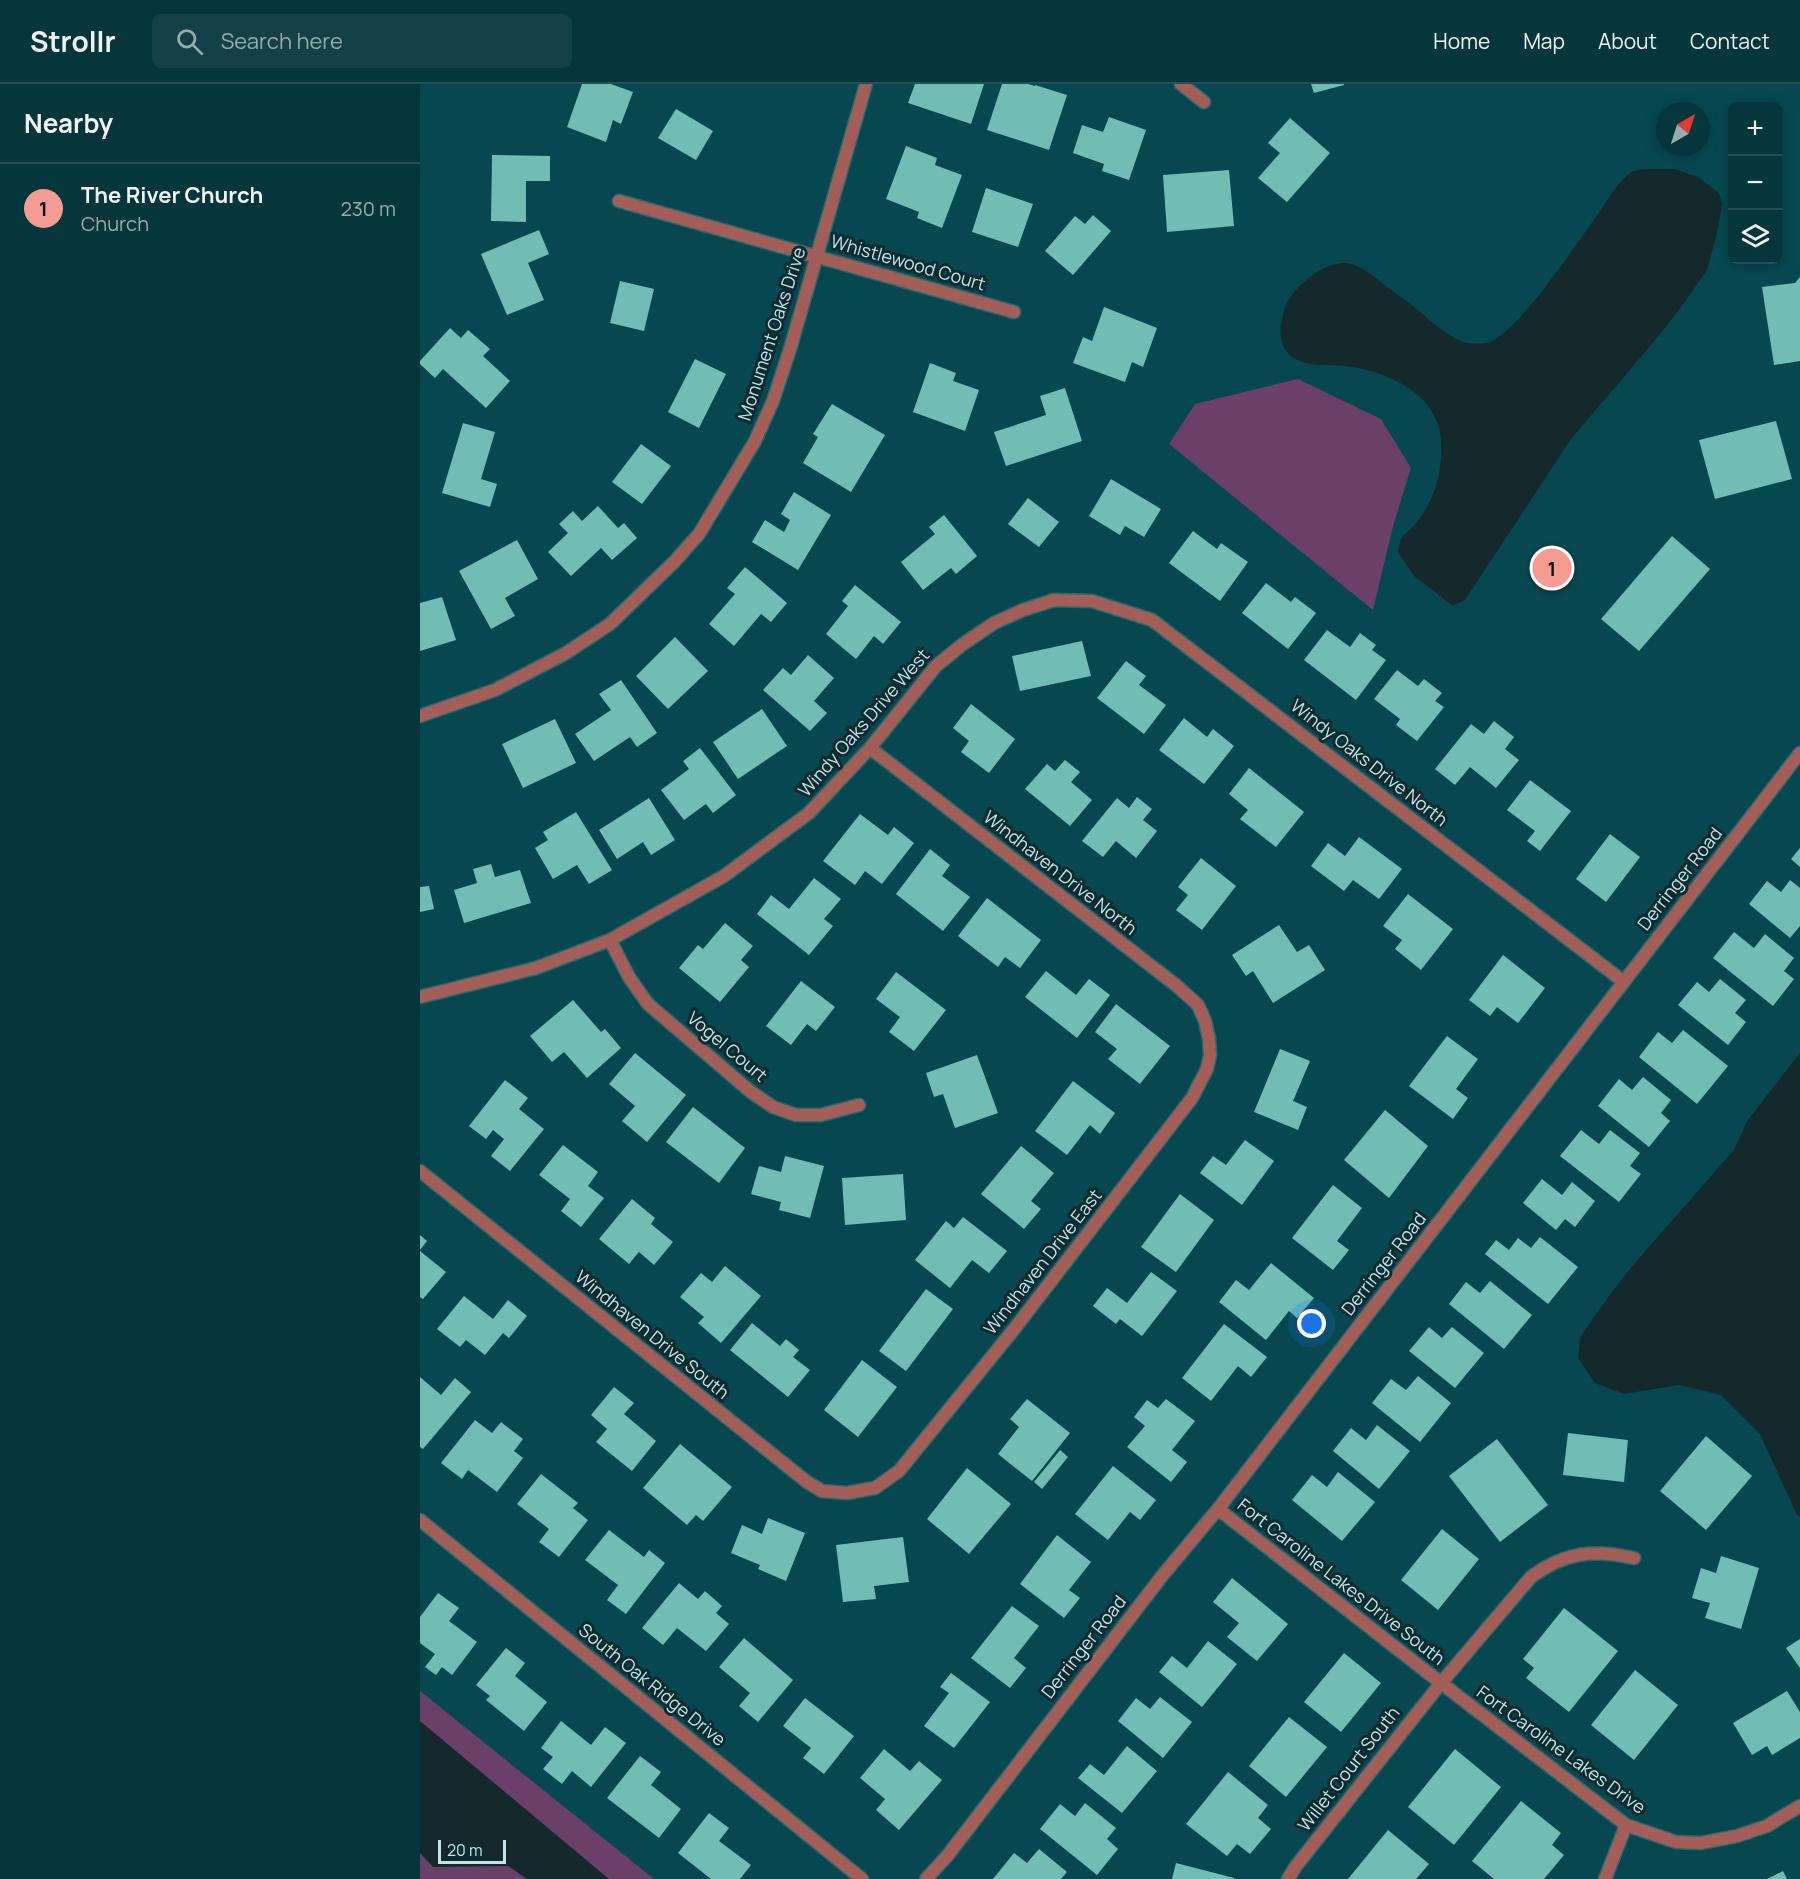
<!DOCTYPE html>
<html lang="en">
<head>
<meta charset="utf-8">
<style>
  :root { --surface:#05363c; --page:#134147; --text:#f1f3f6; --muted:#97abaf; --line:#265056; --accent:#f59c92 }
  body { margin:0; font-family:Manrope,sans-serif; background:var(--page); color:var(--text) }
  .controls { position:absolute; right:18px; top:18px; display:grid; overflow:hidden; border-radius:9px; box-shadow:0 3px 15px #0003 }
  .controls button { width:54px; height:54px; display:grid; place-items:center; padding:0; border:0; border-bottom:2px solid var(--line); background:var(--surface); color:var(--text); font:30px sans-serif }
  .compass { position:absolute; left:1236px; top:18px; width:54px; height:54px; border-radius:50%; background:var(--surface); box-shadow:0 3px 15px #0003; rotate:39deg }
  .scale { position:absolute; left:18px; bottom:15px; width:68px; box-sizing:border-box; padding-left:6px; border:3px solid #c0e4e9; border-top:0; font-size:16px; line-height:21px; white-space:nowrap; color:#c0e4e9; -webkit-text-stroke:4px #0b2b30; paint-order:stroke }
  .you { position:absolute; left:892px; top:1240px; width:21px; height:21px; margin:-15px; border:4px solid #fff; border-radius:50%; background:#1a73e8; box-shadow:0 0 0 9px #1a73e833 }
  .badge { display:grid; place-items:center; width:39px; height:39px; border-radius:50%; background:var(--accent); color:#111; font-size:20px; font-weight:700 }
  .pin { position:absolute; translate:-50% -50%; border:3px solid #fff; box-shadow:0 2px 6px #0006 }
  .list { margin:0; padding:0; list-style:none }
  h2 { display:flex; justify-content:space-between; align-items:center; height:78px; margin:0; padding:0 24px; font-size:26px }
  h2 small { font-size:20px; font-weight:400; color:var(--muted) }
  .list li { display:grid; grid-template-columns:39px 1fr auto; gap:18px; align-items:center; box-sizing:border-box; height:90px; padding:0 24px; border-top:2px solid var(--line) }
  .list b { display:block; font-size:22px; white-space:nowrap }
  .list p { margin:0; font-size:20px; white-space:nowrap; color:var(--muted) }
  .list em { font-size:20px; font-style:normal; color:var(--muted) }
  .icon { flex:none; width:33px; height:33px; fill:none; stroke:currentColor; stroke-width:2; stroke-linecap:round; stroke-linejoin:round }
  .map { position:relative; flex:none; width:1380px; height:1795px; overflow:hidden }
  header { display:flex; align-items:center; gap:36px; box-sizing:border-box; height:84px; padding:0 30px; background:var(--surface); border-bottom:2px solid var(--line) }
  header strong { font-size:28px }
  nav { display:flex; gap:33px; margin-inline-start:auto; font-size:21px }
  .search { width:420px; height:54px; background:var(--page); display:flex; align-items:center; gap:15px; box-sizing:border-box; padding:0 21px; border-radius:9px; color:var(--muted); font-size:22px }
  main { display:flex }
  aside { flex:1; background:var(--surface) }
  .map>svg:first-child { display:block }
  .green { fill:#6a4069 }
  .water { fill:#13292c }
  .building { fill:#71bcb4 }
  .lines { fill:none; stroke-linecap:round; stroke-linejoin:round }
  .street-casing { stroke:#2c676f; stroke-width:15 }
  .street { stroke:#a35f57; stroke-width:12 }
  .labels { text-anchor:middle; stroke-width:6; stroke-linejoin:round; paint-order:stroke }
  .street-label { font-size:18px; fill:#c0e4e9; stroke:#0b2b30 }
</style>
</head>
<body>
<header>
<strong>Strollr</strong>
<div class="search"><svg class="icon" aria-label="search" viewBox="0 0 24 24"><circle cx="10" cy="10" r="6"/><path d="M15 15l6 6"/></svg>Search here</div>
<nav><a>Home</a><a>Map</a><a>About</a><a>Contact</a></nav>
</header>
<main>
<aside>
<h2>Nearby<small></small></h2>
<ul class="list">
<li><span class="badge">1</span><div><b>The River Church</b><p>Church</p></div><em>230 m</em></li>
</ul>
</aside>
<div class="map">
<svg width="1380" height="1795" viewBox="0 0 1380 1795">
  <rect width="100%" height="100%" fill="#074850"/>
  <g class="green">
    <polygon points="878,295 961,335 991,384 973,442 953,526 749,360 775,320"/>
    <polygon points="0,1607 234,1795 0,1795"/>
  </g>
  <g class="water">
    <path d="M 1230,85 L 1254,85 L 1278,93 L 1299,109 L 1302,120 L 1297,149 L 1287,186 L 1262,222 L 1232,260 L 1151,355 L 1045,516 L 1033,522 L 993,491 L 978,468 C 981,447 985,453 996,439 C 1017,415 1026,375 1019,344 C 1009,305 963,287 926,282 C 908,280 885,284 870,271 C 853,257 862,222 874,208 C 886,194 905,180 923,179 C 933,178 945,186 952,191 C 964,201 976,209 988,218 C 1004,230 1029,256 1048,259 C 1053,260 1065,260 1070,258 C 1101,245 1161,153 1183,123 C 1189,113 1202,93 1212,88 C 1216,85 1225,86 1230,85 Z"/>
    <polygon points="1380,969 1380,1433 1377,1431 1340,1350 1301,1311 1259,1301 1204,1310 1175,1299 1158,1274 1160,1253 1192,1208 1213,1181 1314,1066 1327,1037"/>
    <polygon points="0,1637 189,1795 107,1795 88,1782 13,1783 0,1769"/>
  </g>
  <g class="building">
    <polygon points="162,0 191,0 213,8 201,40 193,36 186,58 147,43"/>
    <polygon points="495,0 564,0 551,40 488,19"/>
    <polygon points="582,0 608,0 615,2 615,1 647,11 629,66 567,46"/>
    <polygon points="891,0 924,0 924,1 894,9"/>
    <polygon points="256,25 293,47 276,76 238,54"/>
    <polygon points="689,33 726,46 709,96 682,87 684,80 653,69 662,41 683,48"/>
    <polygon points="870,34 910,69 867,118 838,94 860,69 848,59"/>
    <polygon points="486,62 517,74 515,81 542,91 522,144 497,134 499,128 466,115"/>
    <polygon points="72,71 130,72 130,97 106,97 106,138 71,137"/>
    <polygon points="809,86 814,142 747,148 743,91"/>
    <polygon points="566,104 613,120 598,163 552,148"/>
    <polygon points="673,131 691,147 653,191 625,167 655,132 665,140"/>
    <polygon points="119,146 129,170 108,179 124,216 87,231 61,170"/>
    <polygon points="1380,193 1380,277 1354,281 1342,203 1375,199"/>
    <polygon points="200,197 234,205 224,247 190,239"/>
    <polygon points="684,223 737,244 723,283 712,278 705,298 653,279 663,253 672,257"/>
    <polygon points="30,244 41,254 48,246 70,265 63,272 90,297 66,324 23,285 15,294 0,280 0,277"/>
    <polygon points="275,275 306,290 279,344 248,328"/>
    <polygon points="510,279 536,289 533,297 559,306 545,347 493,328"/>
    <polygon points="645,304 662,357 586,382 574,348 626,331 620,312"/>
    <polygon points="412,320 465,351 431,408 383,379 398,353 393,350"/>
    <polygon points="1356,337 1372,395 1295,415 1279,356"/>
    <polygon points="43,339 75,348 61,395 77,400 70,423 22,409"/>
    <polygon points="221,360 251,382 222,420 192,398"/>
    <polygon points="691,395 741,425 724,453 705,442 700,451 669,432"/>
    <polygon points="374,408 411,431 378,486 332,458 345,436 364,448 370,436 361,430"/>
    <polygon points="608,414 639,438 619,463 588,440"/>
    <polygon points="178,422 198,444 204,439 217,454 192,476 181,464 151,492 128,468 148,449 139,440 153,427 162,437"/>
    <polygon points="524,431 557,472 536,490 531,484 503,506 481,478 515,450 509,443"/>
    <polygon points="773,447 797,465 801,459 828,478 800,517 749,479"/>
    <polygon points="1252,452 1290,485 1219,567 1181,535"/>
    <polygon points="97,456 118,495 85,514 95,532 71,545 39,487"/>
    <polygon points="325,483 367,519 351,538 341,530 314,562 289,540 315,510 307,504"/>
    <polygon points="846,499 871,518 875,513 896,529 868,565 822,529"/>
    <polygon points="435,501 481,538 463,560 454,552 436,575 406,550 428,522 422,517"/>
    <polygon points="22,513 36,556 0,567 0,519"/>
    <polygon points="907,546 930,563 940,549 956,561 952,566 966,576 936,616 884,576"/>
    <polygon points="255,553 288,587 248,625 216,592"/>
    <polygon points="662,557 671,592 600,607 592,572"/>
    <polygon points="388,571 414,594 394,617 407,629 390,647 343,606 363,584 371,591"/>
    <polygon points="706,577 726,592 719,601 746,621 724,650 677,614"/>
    <polygon points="977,586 998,602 1004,595 1022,609 1015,617 1024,623 997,657 976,641 980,635 954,615"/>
    <polygon points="201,596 237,649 217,663 210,653 174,677 155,650 191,626 179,610"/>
    <polygon points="551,620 595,655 569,689 541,668 549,657 533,644"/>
    <polygon points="342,625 367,662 318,695 293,658"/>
    <polygon points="764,634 787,653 793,645 814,662 784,700 739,666"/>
    <polygon points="135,635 156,679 103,704 82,660"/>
    <polygon points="1074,637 1094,653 1085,665 1099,676 1076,704 1050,683 1035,701 1015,685 1051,640 1064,650"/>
    <polygon points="280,664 316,711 293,729 286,720 264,736 241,706 269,685 263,677"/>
    <polygon points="645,676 660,688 651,698 672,716 650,742 605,705 627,680 635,687"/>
    <polygon points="829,684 884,728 856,763 820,735 828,726 809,710"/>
    <polygon points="1110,696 1151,727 1120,767 1107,757 1115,747 1087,726"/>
    <polygon points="717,713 732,725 723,736 737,747 716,774 696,757 683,773 662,757 697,714 709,724"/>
    <polygon points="229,714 255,756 231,771 223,758 197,775 179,746"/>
    <polygon points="156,728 192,786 169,800 157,781 133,795 115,764 128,756 123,748"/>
    <polygon points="440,730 468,751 474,743 494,759 462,800 445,787 435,801 403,777"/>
    <polygon points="1190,750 1220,773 1186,818 1156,795"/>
    <polygon points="939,753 982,785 959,815 933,796 924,807 891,782 908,759 925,772"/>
    <polygon points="1380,764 1380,783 1371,775"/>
    <polygon points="510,765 530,781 522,792 550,813 523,847 476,810"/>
    <polygon points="781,774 816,802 782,846 756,826 768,811 758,803"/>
    <polygon points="71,780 75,793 100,786 111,819 44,839 34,806 57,799 53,785"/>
    <polygon points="394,794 421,815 404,835 413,842 389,871 337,830 351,811 369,825"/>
    <polygon points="1370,796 1380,804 1380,842 1370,854 1329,820 1347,797 1361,808"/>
    <polygon points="9,802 14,825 0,828 0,803"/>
    <polygon points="988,810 1033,845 1001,886 975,865 982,856 963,842"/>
    <polygon points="567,814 621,856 600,884 585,873 578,883 538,852"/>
    <polygon points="305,839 333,862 321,876 329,883 300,918 259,884 278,861 283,865"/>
    <polygon points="859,841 877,868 889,861 905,886 853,919 833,887 826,892 812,871"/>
    <polygon points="1314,848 1334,864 1345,850 1374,874 1364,887 1374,895 1353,922 1293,874"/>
    <polygon points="1083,871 1125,904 1098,939 1077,923 1070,932 1049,916"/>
    <polygon points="626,887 656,911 669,895 690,911 657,954 605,913"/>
    <polygon points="476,888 526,926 494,967 469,948 480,933 456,915"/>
    <polygon points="1300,895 1326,916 1315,929 1326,938 1308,961 1258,921 1277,898 1289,908"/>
    <polygon points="381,897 415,923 396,947 387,940 371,961 346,942"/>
    <polygon points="153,916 181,948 185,945 201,964 167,994 144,968 132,978 110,952"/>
    <polygon points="696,920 750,962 720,1000 688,975 697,965 675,948"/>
    <polygon points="1263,946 1308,982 1277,1020 1219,973 1238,948 1252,959"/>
    <polygon points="1027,952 1058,975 1036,1005 1048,1014 1033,1035 989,1002"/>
    <polygon points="860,965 890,977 873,1017 887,1023 878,1046 834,1028"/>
    <polygon points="215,969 266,1011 227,1058 202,1037 215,1022 189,1000"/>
    <polygon points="557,971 578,1029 535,1044 523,1010 514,1013 506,989"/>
    <polygon points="1223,993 1251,1016 1241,1029 1250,1037 1229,1063 1178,1022 1199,995 1212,1006"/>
    <polygon points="85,996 108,1014 99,1025 124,1045 90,1087 71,1072 84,1055 73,1046 66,1055 49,1042"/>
    <polygon points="653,997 695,1029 680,1050 670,1041 647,1071 615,1047"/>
    <polygon points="273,1023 325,1064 299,1099 246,1058"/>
    <polygon points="965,1026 1008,1062 969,1114 924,1076"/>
    <polygon points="1161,1046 1179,1060 1190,1046 1220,1069 1210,1082 1221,1090 1199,1118 1140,1072"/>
    <polygon points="825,1056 854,1077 822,1121 780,1089 793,1072 806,1081"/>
    <polygon points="143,1061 178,1088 168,1102 184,1114 161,1143 141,1127 150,1115 119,1091"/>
    <polygon points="601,1062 634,1089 611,1117 621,1125 604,1145 561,1110"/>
    <polygon points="365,1072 404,1082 390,1134 359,1126 361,1118 331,1110 339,1082 361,1088"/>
    <polygon points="483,1090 486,1136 425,1141 422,1094"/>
    <polygon points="1122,1095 1142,1111 1152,1098 1175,1117 1155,1143 1145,1135 1136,1146 1103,1119"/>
    <polygon points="913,1101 942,1124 917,1157 929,1166 913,1186 872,1154"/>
    <polygon points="760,1110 794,1136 756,1188 721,1163"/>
    <polygon points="212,1115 235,1134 231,1140 253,1158 234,1181 219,1168 209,1180 179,1155"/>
    <polygon points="543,1133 587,1167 569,1189 552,1176 530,1204 495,1176 526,1137 534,1144"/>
    <polygon points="0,1151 7,1157 0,1166"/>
    <polygon points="1120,1153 1158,1183 1128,1220 1065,1170 1076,1156 1089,1166 1098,1154 1111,1164"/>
    <polygon points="0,1167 26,1188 3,1215 0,1213"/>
    <polygon points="851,1179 894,1214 877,1234 869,1227 846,1256 799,1218 816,1196 829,1206"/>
    <polygon points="305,1182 341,1212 301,1259 278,1239 284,1233 260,1213 281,1189 292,1198"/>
    <polygon points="731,1188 757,1207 722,1252 700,1235 696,1240 673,1222 687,1204 707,1219"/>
    <polygon points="1070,1197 1112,1231 1084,1265 1029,1220 1046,1198 1060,1209"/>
    <polygon points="506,1205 533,1225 486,1287 459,1267"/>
    <polygon points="44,1212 73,1235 88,1216 107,1232 89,1254 83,1249 65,1271 46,1256 40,1263 17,1245"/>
    <polygon points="332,1239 360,1262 366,1255 379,1266 373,1273 390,1286 368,1313 310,1266"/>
    <polygon points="804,1240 847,1273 831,1293 818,1282 791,1317 762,1294"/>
    <polygon points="1009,1243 1022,1254 1032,1243 1064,1269 1035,1304 989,1267"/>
    <polygon points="442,1276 477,1303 438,1353 404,1326"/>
    <polygon points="998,1292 1031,1319 1000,1358 952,1319 971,1295 986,1306"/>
    <polygon points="0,1293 21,1311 35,1294 51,1308 3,1365 0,1363"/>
    <polygon points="194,1303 214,1319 204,1330 236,1357 212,1387 176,1358 187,1345 171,1331"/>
    <polygon points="607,1315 650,1349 612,1397 578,1370 599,1343 590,1335"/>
    <polygon points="746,1315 775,1337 752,1366 767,1378 751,1398 707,1363 725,1342 714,1333 727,1316 738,1324"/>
    <polygon points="55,1336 72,1349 81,1338 103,1355 94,1367 103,1374 77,1408 48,1386 42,1395 21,1379"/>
    <polygon points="957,1341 990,1367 959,1405 913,1367 931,1344 946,1356"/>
    <polygon points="1148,1349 1208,1356 1204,1398 1143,1391"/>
    <polygon points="1286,1352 1332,1392 1286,1446 1240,1407"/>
    <polygon points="1077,1355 1128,1421 1080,1458 1029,1392"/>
    <polygon points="260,1360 312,1403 283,1437 276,1431 267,1441 223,1404"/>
    <polygon points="640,1366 648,1373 622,1405 614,1398"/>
    <polygon points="693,1382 736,1416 720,1436 710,1428 688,1456 655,1430"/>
    <polygon points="547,1384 591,1420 549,1470 507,1435"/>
    <polygon points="918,1388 955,1418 922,1457 872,1416 892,1391 907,1403"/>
    <polygon points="121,1390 158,1419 153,1424 168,1436 139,1473 119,1458 129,1445 97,1420"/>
    <polygon points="348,1434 385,1449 366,1497 338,1485 340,1481 311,1469 322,1441 342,1450"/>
    <polygon points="1022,1445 1059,1475 1018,1526 981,1496"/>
    <polygon points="189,1446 224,1473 229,1466 245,1479 206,1530 187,1516 198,1501 165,1476"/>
    <polygon points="637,1451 671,1478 649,1506 660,1514 644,1534 600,1500"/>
    <polygon points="483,1453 489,1498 454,1502 456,1515 423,1518 416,1461"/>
    <polygon points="1301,1472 1339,1484 1321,1545 1285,1534 1290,1519 1272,1514 1281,1484 1296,1489"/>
    <polygon points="812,1494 868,1540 837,1577 807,1553 819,1539 793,1518"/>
    <polygon points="259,1499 278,1515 285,1507 302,1522 296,1529 309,1540 286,1567 257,1544 243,1561 222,1544"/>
    <polygon points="18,1509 39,1524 29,1537 57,1558 32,1591 22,1583 16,1591 5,1583 15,1570 0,1559 0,1533"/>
    <polygon points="592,1522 619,1542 594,1574 606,1584 590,1604 551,1574"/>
    <polygon points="1144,1524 1198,1567 1149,1628 1106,1594 1114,1584 1103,1575"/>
    <polygon points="324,1554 373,1596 338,1638 319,1622 330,1609 299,1583"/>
    <polygon points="1380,1555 1380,1584 1366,1564"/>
    <polygon points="788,1557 817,1580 782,1623 739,1588 752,1572 767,1584"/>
    <polygon points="86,1564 105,1579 95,1592 127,1618 104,1647 66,1616 70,1612 56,1601"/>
    <polygon points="924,1569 961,1599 921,1648 884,1618"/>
    <polygon points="1215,1586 1258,1621 1214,1676 1171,1641"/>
    <polygon points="531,1589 570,1618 534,1664 504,1642 529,1609 520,1603"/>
    <polygon points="1367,1607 1380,1628 1380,1654 1352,1671 1347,1662 1332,1671 1313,1639"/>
    <polygon points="740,1613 772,1638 743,1674 698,1637 716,1614 730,1625"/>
    <polygon points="385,1614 434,1652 404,1690 383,1674 391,1664 363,1642"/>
    <polygon points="869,1633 907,1663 866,1713 829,1682"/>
    <polygon points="141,1637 171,1661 185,1643 206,1659 171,1703 152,1687 142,1700 123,1685 133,1673 121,1664"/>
    <polygon points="707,1662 737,1687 702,1729 658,1694 670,1680 684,1691"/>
    <polygon points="464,1665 490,1687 499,1677 522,1696 479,1746 456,1726 465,1715 440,1694"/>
    <polygon points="1035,1665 1081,1703 1034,1761 988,1723"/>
    <polygon points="220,1672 241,1688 231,1701 261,1725 239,1754 187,1714"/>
    <polygon points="808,1688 848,1721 838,1734 851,1745 830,1770 817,1760 807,1772 766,1740"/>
    <polygon points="1101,1717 1141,1749 1132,1761 1144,1771 1124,1795 1074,1795 1052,1777"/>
    <polygon points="665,1719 696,1744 687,1755 698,1765 677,1791 620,1745 640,1720 655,1732"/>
    <polygon points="289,1729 309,1744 299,1757 331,1781 320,1795 291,1795 258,1769"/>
    <polygon points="968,1746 1009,1780 996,1795 928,1795"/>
    <polygon points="619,1765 647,1788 641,1795 573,1795 594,1769 607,1779"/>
    <polygon points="756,1779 814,1794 814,1795 752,1795"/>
    <polygon points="1363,1787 1367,1795 1347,1795"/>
  </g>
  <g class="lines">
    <defs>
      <g id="street">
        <polyline points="761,0 784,18"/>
        <polyline points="199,117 594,228"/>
        <polyline points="0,632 75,606 146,569 190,540 254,478 279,450 335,357 353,317 371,262 446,0"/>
        <polyline points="190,856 209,893 228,920 331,1008 353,1023 376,1031 401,1031 439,1021"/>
        <polyline points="0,913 116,884 190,856 304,792 389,729 450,664 516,582 543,560 574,539 603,526 634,516 672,517 732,536 1204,898"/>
        <polyline points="0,1087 387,1398 402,1407 427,1409 455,1404 479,1387 595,1244 772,1014 787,985 790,971 789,955 785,937 778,921 757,902 450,664"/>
        <polyline points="798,1425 1021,1599 1206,1741 1256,1758 1281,1759 1317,1752 1347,1742 1380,1722"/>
        <polyline points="0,1436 442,1795"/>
        <polyline points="506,1795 528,1771 742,1492 798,1425 1380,669"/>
        <path d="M 868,1795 L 876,1782 L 1021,1599 L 1111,1493 C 1144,1468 1174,1465 1214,1474"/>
        <polyline points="1185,1795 1206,1741"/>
      </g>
    </defs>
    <use href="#street" class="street-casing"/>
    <use href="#street" class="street"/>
  </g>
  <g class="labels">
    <g class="street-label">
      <text transform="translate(488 179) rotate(16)" y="6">Whistlewood Court</text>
      <text transform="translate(352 250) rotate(-72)" y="6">Monument Oaks Drive</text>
      <text transform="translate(444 639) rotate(-49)" y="6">Windy Oaks Drive West</text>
      <text transform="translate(949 679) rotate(38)" y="6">Windy Oaks Drive North</text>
      <text transform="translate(640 789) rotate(38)" y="6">Windhaven Drive North</text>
      <text transform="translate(1260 795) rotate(-52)" y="6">Derringer Road</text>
      <text transform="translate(307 963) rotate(40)" y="6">Vogel Court</text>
      <text transform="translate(623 1178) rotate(-52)" y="6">Windhaven Drive East</text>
      <text transform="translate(964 1180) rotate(-52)" y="6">Derringer Road</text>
      <text transform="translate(232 1251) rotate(39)" y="6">Windhaven Drive South</text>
      <text transform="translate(921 1498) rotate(38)" y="6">Fort Caroline Lakes Drive South</text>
      <text transform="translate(664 1563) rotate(-52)" y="6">Derringer Road</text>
      <text transform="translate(232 1601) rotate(39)" y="6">South Oak Ridge Drive</text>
      <text transform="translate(1141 1666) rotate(36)" y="6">Fort Caroline Lakes Drive</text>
      <text transform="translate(929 1685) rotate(-52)" y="6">Willet Court South</text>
    </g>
  </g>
</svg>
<div class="controls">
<button>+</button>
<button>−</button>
<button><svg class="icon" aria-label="layers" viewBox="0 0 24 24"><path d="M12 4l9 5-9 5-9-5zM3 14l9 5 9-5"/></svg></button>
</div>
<svg class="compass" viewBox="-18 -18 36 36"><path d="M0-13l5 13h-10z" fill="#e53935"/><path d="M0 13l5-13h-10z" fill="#97abaf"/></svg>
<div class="scale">20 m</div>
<div class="you"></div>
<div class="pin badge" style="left:1132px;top:484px">1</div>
</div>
</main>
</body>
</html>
